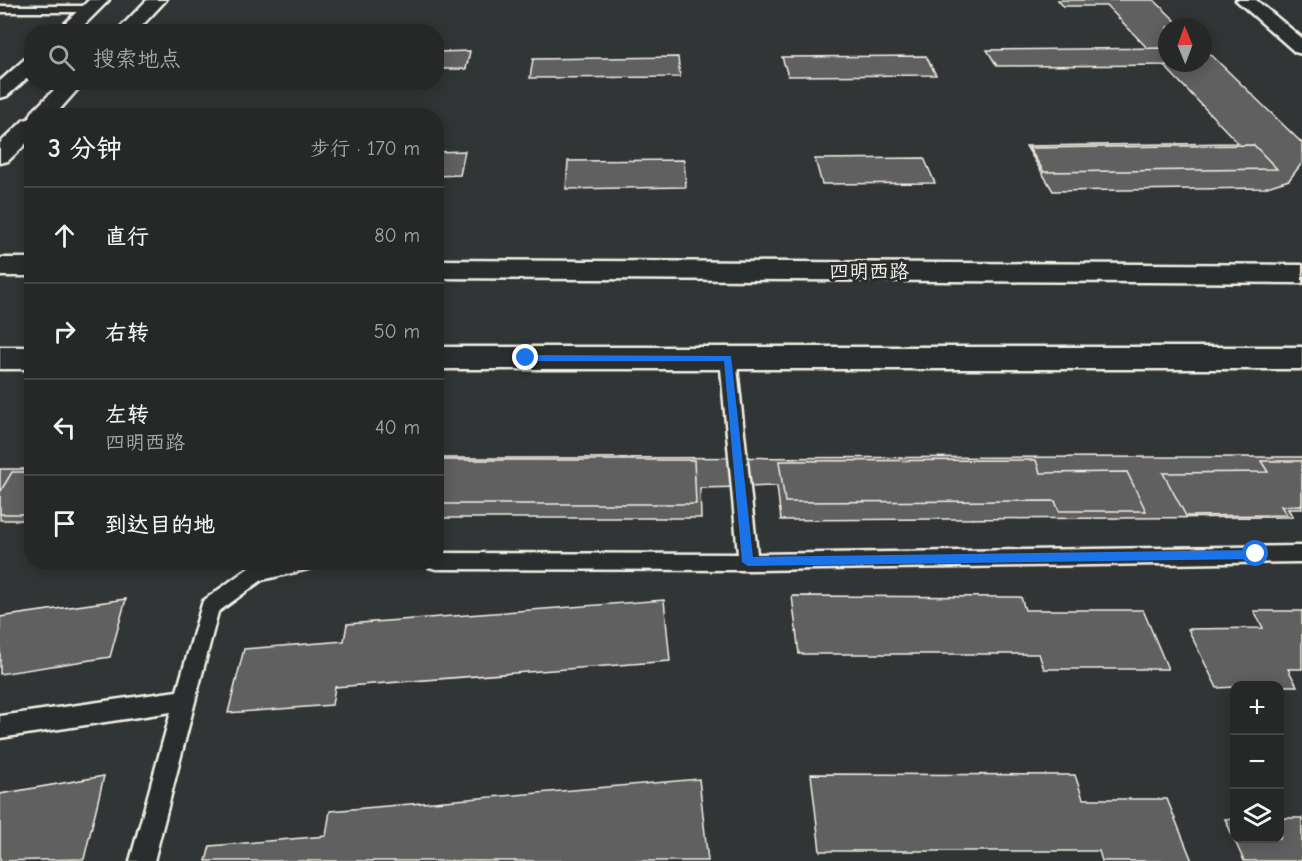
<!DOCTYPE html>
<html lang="zh">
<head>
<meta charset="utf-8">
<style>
  :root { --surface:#262828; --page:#2e3030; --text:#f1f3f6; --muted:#a4a6a8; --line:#424445 }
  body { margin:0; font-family:"Comic Neue","LXGW WenKai TC",sans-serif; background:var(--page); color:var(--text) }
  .controls { position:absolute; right:18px; bottom:18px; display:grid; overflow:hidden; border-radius:12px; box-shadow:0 3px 15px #0003 }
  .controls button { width:54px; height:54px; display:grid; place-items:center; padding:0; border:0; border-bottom:2px solid var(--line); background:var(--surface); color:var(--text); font:30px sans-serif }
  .compass { position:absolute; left:1158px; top:18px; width:54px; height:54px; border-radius:50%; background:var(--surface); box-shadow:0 3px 15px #0003; rotate:359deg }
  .stop { position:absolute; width:18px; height:18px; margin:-14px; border:4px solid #1a73e8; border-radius:50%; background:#fff }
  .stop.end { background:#1a73e8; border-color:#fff; box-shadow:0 2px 6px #0008 }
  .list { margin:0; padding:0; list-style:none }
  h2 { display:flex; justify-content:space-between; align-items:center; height:78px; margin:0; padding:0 24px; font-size:26px }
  h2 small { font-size:20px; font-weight:400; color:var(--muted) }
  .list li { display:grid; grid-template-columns:39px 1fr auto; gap:18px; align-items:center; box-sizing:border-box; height:96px; padding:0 24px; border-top:2px solid var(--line) }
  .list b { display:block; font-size:22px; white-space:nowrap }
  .list p { margin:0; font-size:20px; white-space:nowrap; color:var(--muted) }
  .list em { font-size:20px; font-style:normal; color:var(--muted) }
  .icon { flex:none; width:33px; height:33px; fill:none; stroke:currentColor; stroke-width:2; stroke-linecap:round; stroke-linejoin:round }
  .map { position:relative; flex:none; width:1302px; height:861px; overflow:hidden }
  .search { position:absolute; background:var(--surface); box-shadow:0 3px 15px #0003; left:24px; top:24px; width:420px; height:66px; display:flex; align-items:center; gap:15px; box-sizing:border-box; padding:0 21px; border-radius:24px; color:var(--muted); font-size:22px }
  .panel { position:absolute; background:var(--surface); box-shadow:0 3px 15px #0003; left:24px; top:108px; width:420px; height:462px; border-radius:24px }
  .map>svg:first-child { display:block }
  .building { fill:#5f605f; stroke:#f4f1e8; stroke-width:1.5 }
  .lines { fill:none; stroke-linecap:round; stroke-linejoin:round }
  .service-casing { stroke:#f4f1e8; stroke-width:5 }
  .tertiary-casing { stroke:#f4f1e8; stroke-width:5 }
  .secondary-casing { stroke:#f4f1e8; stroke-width:5 }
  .primary-casing { stroke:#f4f1e8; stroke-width:5 }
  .service { fill:#2a2d2e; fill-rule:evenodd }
  .tertiary { fill:#2a2d2e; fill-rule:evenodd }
  .secondary { fill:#2a2d2e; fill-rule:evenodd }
  .primary { fill:#2a2d2e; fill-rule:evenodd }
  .route { fill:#1a73e8 }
  .labels { text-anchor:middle; stroke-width:6; stroke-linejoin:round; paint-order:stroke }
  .street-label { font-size:20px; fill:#f4f1e8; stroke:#2a2d2e }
</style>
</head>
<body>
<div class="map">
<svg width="1302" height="861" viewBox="0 0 1302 861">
  <rect width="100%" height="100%" fill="#323535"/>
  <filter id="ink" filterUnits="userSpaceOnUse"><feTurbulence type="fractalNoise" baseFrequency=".0167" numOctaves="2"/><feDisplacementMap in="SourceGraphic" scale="12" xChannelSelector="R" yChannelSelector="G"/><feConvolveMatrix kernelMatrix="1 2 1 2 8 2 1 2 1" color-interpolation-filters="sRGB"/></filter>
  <g filter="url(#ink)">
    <g class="building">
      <polygon points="1058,0 1154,0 1182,27 1167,27 1167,63 1203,63 1203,47 1302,143 1302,163 1289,180 1264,188 1053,191 1026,146 1238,143 1107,6 1063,6"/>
      <polygon points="1167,48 1167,63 1188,65 997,66 987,50"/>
      <polygon points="470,51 466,69 436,69 436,52"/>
      <polygon points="926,56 936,75 788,76 782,57"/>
      <polygon points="678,57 680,77 530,78 533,59"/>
      <polygon points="1254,145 1277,169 1044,172 1029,148"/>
      <polygon points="465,151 460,175 436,176 436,152"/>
      <polygon points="924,158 935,183 822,184 815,159"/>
      <polygon points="684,160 686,187 566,189 568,161"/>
      <polygon points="1302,457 1302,509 1288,509 1293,517 781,520 777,486 700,488 701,518 436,518 436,458"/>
      <polygon points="441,460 694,460 696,504 436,504 436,471 438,471"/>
      <polygon points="1036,460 1040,473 1127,472 1146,511 1059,511 1055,501 785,502 779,461"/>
      <polygon points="1261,461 1302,461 1302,505 1281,506 1287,515 1186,516 1163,473 1268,472"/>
      <rect x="0" y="469" width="32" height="51"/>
      <polygon points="12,472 32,472 32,514 0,514 0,492"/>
      <polygon points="792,596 1021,597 1025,610 1143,610 1168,669 1044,669 1039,654 799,654"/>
      <polygon points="126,599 110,657 0,674 0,617"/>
      <polygon points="664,600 670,661 335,687 332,705 228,713 244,649 344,641 347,624"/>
      <polygon points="1254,611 1302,611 1302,669 1288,669 1297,686 1234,686 1234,687 1217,688 1188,629 1263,628"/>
      <polygon points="811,774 1075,775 1083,799 1167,799 1192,861 1102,861 1099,851 820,851"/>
      <polygon points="104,776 84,859 0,861 0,794"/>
      <polygon points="699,779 708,861 206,861 210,846 326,836 330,811"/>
      <polygon points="1280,818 1302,818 1302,861 1244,861 1225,819 1234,819 1234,838 1280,838"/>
    </g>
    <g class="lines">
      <defs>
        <g id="service">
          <polygon points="0,6 90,6 95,9 90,12 0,12"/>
          <polygon points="728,353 733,354 736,358 757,554 1302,546 1302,562 748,570 436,569 429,567 427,562 436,562 436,553 738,554 720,358 723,354"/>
          <polygon points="267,562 313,562 311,568 304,570 262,580 218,612 154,861 130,861 171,712 0,738 0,716 177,691 203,601 250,567"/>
        </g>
        <polygon id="tertiary" points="1236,0 1256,0 1302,38 1302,54 1295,52"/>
        <g id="secondary">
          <rect x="0" y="258" width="32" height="18"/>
          <polygon points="436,260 1302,265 1302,283 436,278"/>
          <rect x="0" y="347" width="32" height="22"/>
          <rect x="436" y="347" width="866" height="22"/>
        </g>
        <g id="primary">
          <polygon points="89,0 109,0 77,32 56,32"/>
          <polygon points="147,0 166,0 136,32 116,32"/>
          <polygon points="32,57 32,74 7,96 0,98 0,81 25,59"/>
          <polygon points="62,82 84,82 54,116 32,116 32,118 30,116 33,111"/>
          <polygon points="32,118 32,138 8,161 0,163 0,143 24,120"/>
        </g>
      </defs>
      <use href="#service" class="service-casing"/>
      <use href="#tertiary" class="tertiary-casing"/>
      <use href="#secondary" class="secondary-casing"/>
      <use href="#primary" class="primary-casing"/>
      <use href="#service" class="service"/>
      <use href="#tertiary" class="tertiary"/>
      <use href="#secondary" class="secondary"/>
      <use href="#primary" class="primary"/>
    </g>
  </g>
  <polygon class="route" points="526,355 731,356 753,557 1256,550 1261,554 1256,559 748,566 742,562 724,361 526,361 522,358"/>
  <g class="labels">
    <g class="street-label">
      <text x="869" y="278">四明西路</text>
    </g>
  </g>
</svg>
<div class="controls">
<button>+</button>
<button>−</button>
<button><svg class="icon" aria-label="layers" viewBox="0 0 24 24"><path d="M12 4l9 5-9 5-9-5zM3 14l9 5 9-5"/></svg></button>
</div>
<svg class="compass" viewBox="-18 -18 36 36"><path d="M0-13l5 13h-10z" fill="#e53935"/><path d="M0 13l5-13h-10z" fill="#a4a6a8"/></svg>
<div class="stop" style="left:1256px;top:554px"></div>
<div class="stop end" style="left:526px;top:358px"></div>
<div class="search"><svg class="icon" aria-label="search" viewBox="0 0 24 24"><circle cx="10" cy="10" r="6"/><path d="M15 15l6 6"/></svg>搜索地点</div>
<section class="panel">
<h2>3 分钟<small>步行 · 170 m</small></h2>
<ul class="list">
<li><svg class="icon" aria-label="ahead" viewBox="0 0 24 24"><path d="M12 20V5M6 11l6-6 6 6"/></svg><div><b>直行</b></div><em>80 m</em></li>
<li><svg class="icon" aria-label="right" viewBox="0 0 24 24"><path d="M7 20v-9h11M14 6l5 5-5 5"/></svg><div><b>右转</b></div><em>50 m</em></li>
<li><svg class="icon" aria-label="left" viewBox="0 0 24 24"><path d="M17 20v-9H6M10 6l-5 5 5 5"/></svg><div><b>左转</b><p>四明西路</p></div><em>40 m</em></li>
<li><svg class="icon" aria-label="arrive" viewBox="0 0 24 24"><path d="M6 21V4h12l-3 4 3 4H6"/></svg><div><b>到达目的地</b></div></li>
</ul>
</section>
</div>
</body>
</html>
